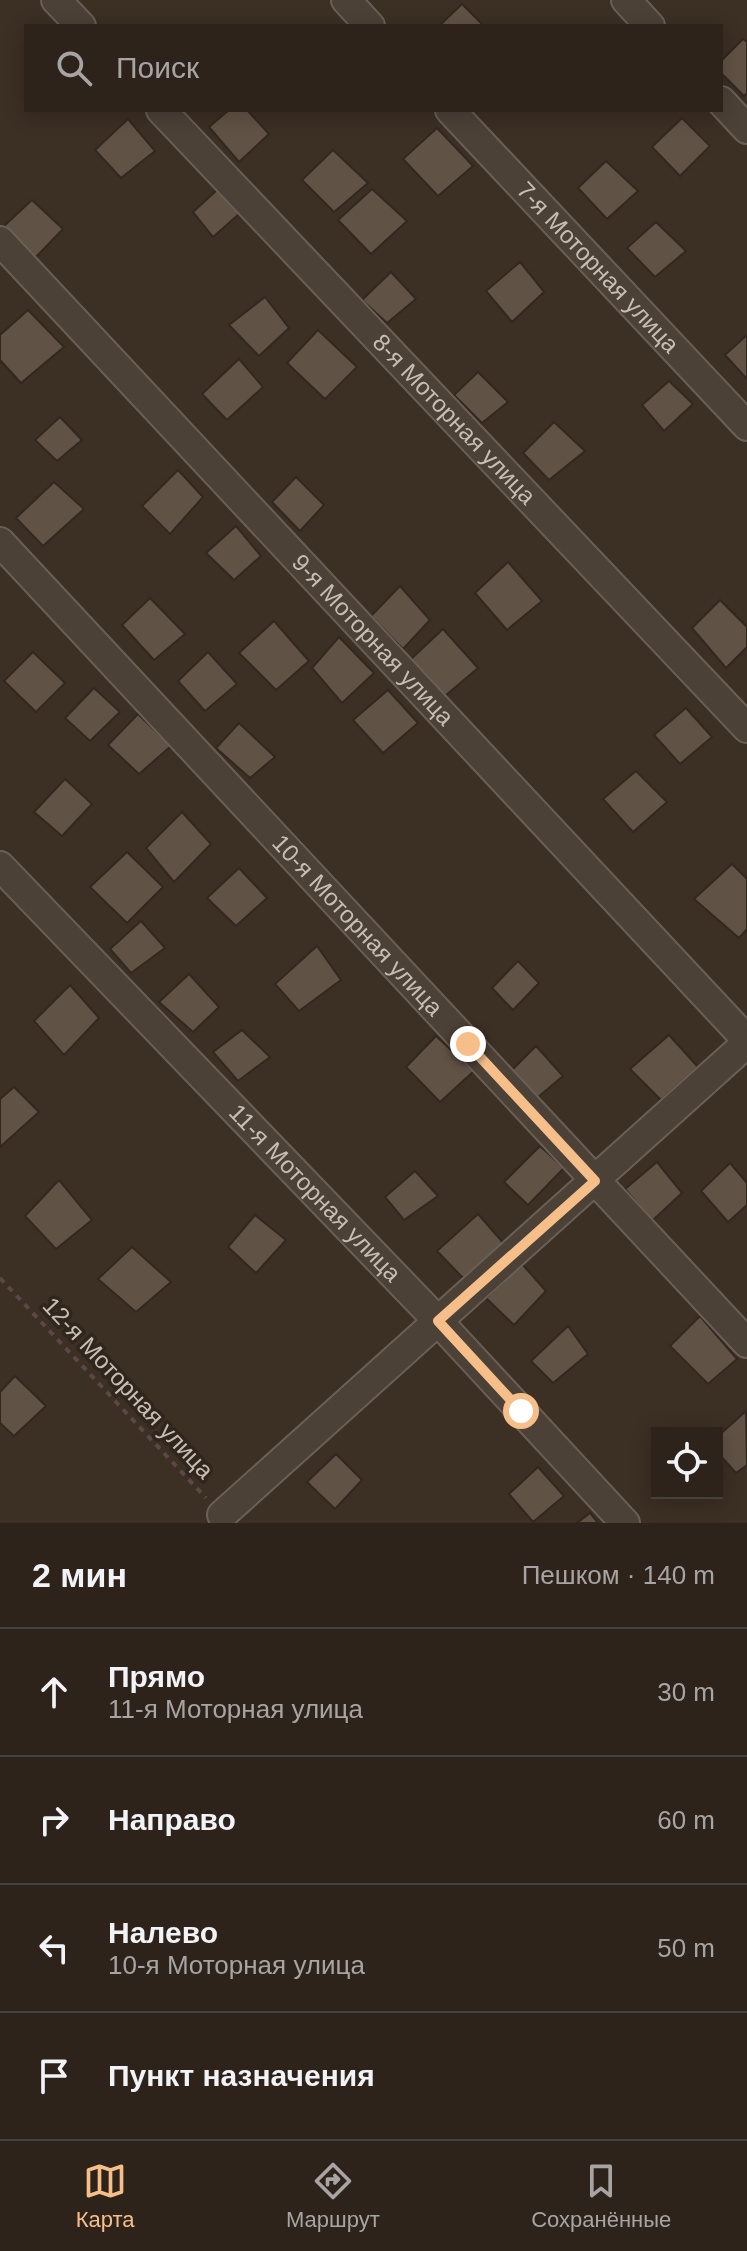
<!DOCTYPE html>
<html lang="ru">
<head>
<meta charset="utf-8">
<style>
  :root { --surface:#2d231b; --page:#352b24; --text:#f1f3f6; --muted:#a7a4a3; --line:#48403a; --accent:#f6bf8a }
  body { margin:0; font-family:Helvetica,sans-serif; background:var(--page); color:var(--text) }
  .controls { position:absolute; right:24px; bottom:24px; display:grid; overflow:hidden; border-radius:0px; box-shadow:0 4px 20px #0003 }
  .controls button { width:72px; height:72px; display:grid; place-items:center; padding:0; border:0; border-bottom:2px solid var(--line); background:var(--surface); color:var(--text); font:40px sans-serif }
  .stop { position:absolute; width:24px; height:24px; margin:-18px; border:6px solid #f6bf8a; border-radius:50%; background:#fff }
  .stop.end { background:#f6bf8a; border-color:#fff; box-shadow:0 2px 8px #0008 }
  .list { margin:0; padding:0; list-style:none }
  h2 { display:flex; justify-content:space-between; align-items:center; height:104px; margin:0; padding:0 32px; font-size:34px }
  h2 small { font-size:26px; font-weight:400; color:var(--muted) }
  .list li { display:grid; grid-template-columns:52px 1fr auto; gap:24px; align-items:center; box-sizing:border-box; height:128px; padding:0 32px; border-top:2px solid var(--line) }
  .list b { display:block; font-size:30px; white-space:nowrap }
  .list p { margin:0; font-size:26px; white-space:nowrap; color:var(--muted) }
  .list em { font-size:26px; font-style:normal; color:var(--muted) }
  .icon { flex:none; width:44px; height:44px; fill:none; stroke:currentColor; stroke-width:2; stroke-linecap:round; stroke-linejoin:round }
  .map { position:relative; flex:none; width:747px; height:1523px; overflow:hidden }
  .search { position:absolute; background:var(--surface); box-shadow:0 4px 20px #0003; left:24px; right:24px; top:24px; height:88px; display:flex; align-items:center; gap:20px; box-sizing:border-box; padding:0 28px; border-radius:0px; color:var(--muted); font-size:30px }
  .sheet { height:616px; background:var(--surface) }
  nav { display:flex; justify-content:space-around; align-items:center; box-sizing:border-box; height:112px; border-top:2px solid var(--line); background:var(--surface); font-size:22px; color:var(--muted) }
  nav a { display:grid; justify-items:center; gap:4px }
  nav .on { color:var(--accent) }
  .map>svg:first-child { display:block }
  .building { fill:#605245; stroke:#33281f; stroke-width:2 }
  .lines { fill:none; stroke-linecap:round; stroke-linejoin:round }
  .minor-casing { stroke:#6a5f56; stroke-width:32 }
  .path { stroke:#5c4746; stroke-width:4; stroke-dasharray:6 6; stroke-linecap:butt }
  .minor { stroke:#4c4137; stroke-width:28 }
  .route { stroke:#f6bf8a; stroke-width:10 }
  .labels { text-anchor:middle; stroke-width:7; stroke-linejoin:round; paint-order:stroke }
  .street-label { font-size:24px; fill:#c8bdb3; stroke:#31261d }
</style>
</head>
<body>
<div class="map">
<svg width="747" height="1523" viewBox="0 0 747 1523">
  <rect width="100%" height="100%" fill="#3c2f24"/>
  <g class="building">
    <polygon points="462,4 484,26 439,26"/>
    <polygon points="743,39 747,42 747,93 744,96 721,73 721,61"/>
    <polygon points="229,110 247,110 269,134 239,162 209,127"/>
    <polygon points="682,118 710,146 680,176 652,147"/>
    <polygon points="128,119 155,151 121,178 95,150"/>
    <polygon points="437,128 473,166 438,196 403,159"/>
    <polygon points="333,150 368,183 334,212 302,180"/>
    <polygon points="606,161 638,191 607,219 578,188"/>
    <polygon points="372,189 407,221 371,254 338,220"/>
    <polygon points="217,190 239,214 213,237 193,212"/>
    <polygon points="32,200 63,229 35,258 4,226"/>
    <polygon points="656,222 686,251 655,277 627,248"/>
    <polygon points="520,262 544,292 512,322 486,291"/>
    <polygon points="391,272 416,299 387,323 362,300"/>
    <polygon points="265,297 289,328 259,356 229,325"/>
    <polygon points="28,310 64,347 21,383 0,360 0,335"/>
    <polygon points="318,330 357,367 325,399 287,363"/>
    <polygon points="747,335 747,379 725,355"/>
    <polygon points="239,359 263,387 227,420 202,394"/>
    <polygon points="478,372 508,402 482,423 454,395"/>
    <polygon points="669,381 693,404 664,431 642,405"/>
    <polygon points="60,417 82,440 57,461 35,440"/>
    <polygon points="554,422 585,451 549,480 523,453"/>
    <polygon points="178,470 203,497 170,534 142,506"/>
    <polygon points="296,477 324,505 300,531 272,502"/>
    <polygon points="54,482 84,509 43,546 16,518"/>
    <polygon points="236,526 261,556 234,580 206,553"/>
    <polygon points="508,562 542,601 507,630 475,593"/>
    <polygon points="400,586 430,620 403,649 371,616"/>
    <polygon points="150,598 185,634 154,660 122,625"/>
    <polygon points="720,600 747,627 747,647 726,668 692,628"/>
    <polygon points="274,621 309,661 276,690 239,653"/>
    <polygon points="443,629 478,668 445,696 410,660"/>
    <polygon points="339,637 374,673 342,703 312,668"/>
    <polygon points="33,652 65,683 36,712 4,681"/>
    <polygon points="208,652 237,684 205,711 178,681"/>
    <polygon points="94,688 120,712 90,741 65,718"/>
    <polygon points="388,690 418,723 383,753 353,720"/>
    <polygon points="686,708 712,737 680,764 654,735"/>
    <polygon points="138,714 171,746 139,774 108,745"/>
    <polygon points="239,723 275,757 250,778 216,748"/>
    <polygon points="636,771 667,802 633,832 603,799"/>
    <polygon points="65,779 92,804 62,836 34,812"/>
    <polygon points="182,812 211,844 174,882 146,848"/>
    <polygon points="127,852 163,887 127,923 90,887"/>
    <polygon points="732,864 747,879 747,929 739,938 694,899"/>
    <polygon points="239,868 267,898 236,926 207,898"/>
    <polygon points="141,921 165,948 131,973 110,949"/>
    <polygon points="317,946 341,980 299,1011 275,984"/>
    <polygon points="518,961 539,983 513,1010 492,988"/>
    <polygon points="189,974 219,1007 193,1032 159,1002"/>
    <polygon points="70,985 99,1018 64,1055 34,1021"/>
    <polygon points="242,1030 270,1057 238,1081 213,1052"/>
    <polygon points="669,1035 698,1067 661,1100 630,1069"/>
    <polygon points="436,1036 474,1071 440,1102 406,1067"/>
    <polygon points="536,1046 563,1076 537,1098 511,1071"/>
    <polygon points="14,1087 39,1112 0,1147 0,1099"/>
    <polygon points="540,1146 564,1168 528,1205 504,1182"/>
    <polygon points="657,1162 682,1193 652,1221 625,1189"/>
    <polygon points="730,1163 747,1183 747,1205 728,1222 701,1191"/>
    <polygon points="415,1171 438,1196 404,1220 385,1197"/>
    <polygon points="59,1180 92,1220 56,1249 25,1216"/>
    <polygon points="478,1214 506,1246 465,1280 437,1251"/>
    <polygon points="255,1215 286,1240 256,1273 228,1247"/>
    <polygon points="132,1247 171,1282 136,1312 98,1279"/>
    <polygon points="522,1264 546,1291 514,1325 486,1298"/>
    <polygon points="700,1316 737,1359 708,1384 670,1346"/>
    <polygon points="568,1326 588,1354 553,1383 531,1361"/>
    <polygon points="15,1376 46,1406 14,1436 0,1423 0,1392"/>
    <polygon points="746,1411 747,1465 736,1473 717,1452 717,1437"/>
    <polygon points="336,1454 362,1480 335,1509 307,1482"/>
    <polygon points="538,1467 564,1496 533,1522 509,1494"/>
    <polygon points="590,1513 598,1523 577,1523"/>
  </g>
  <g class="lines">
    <defs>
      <g id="minor">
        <polyline points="56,0 81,26"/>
        <polyline points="346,0 370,26"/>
        <polyline points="626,0 650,26"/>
        <polyline points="721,101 747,129"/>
        <path id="s1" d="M 161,110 L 747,728"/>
        <path id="s2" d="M 450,110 L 747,426"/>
        <path id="s3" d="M 0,241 L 747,1040"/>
        <path id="s4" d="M 0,542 L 747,1343"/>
        <path id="s5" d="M 0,866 L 438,1321 L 625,1523"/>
        <polyline points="222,1515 747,1043"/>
      </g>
    </defs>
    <use href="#minor" class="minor-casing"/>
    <polyline class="path" points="0,1278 206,1498"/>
    <use href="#minor" class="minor"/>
  </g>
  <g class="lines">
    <polyline class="route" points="468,1044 595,1181 438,1321 521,1411"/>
  </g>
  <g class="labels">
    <g class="street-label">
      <text dy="8" stroke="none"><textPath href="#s2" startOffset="216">7-я Моторная улица</textPath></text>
      <text dy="8" stroke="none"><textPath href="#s1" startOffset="426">8-я Моторная улица</textPath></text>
      <text dy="8" stroke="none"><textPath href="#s3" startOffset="546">9-я Моторная улица</textPath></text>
      <text dy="8" stroke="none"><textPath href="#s4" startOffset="524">10-я Моторная улица</textPath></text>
      <text dy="8" stroke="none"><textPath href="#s5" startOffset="454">11-я Моторная улица</textPath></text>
      <text transform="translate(128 1388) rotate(47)" y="8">12-я Моторная улица</text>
    </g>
  </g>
</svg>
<div class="controls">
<button><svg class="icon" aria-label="locate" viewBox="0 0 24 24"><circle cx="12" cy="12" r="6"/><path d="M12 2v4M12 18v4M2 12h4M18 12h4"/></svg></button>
</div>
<div class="stop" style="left:521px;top:1411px"></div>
<div class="stop end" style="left:468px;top:1044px"></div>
<div class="search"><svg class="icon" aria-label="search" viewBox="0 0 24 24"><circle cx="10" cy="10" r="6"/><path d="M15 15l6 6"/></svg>Поиск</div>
</div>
<section class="sheet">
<h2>2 мин<small>Пешком · 140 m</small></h2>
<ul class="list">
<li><svg class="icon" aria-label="ahead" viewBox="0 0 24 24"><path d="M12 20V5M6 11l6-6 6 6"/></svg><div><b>Прямо</b><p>11-я Моторная улица</p></div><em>30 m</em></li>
<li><svg class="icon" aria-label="right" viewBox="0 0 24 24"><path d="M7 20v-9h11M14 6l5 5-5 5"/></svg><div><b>Направо</b></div><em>60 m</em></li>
<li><svg class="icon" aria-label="left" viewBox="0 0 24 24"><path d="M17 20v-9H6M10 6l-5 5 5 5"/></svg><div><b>Налево</b><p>10-я Моторная улица</p></div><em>50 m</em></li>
<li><svg class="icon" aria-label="arrive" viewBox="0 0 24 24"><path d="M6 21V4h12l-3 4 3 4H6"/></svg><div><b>Пункт назначения</b></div></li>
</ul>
</section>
<nav>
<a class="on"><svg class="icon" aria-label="map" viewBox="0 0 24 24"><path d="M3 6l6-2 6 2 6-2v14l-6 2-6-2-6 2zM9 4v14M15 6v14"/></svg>Карта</a>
<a><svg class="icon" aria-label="directions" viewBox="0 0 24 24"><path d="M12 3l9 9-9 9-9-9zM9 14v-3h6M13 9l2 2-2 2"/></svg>Маршрут</a>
<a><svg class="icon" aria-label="saved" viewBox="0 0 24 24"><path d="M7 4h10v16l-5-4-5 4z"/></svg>Сохранённые</a>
</nav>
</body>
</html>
